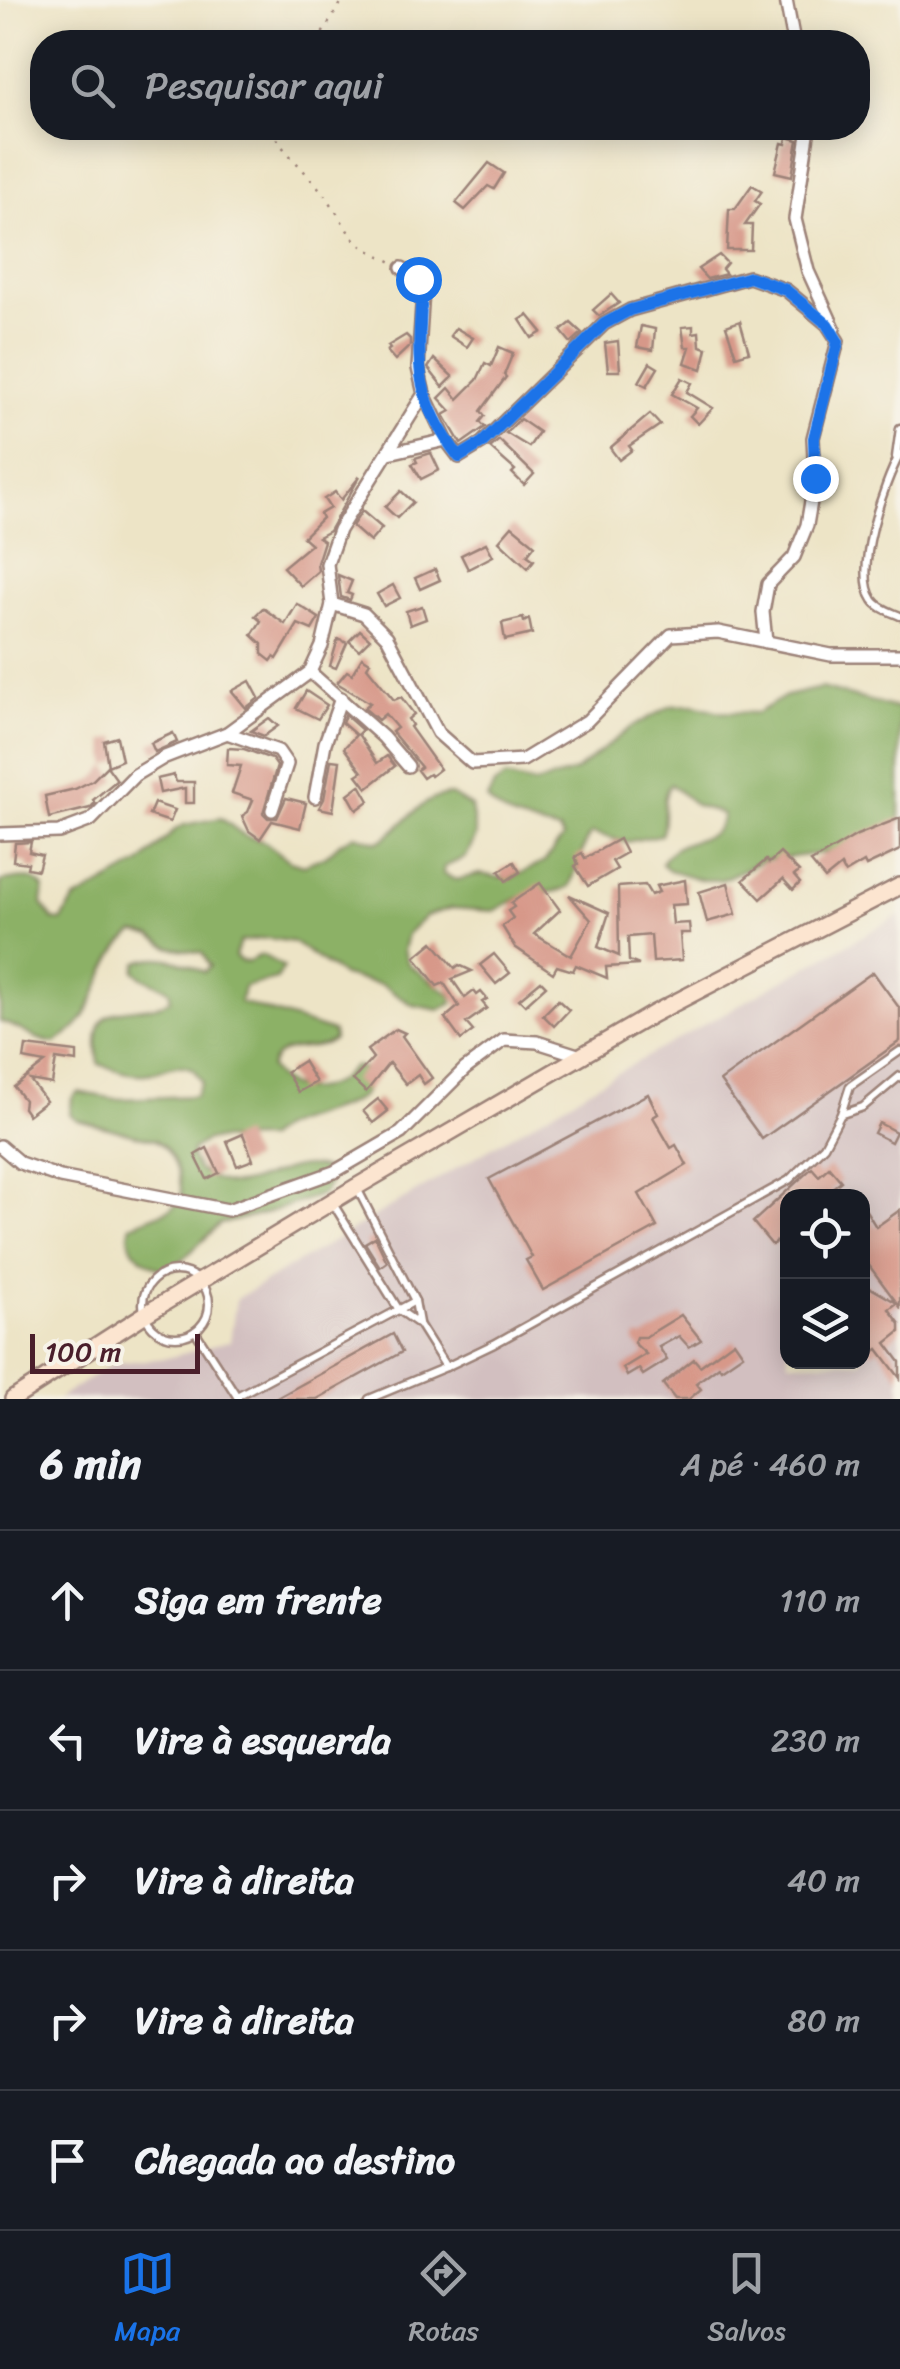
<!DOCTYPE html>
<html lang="pt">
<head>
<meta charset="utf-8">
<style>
  :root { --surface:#171b24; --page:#242831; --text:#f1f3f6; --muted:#9ea1a6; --line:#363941; --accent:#1a73e8 }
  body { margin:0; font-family:Sriracha,sans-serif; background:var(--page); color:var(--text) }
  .controls { position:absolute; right:30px; bottom:30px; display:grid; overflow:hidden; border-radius:20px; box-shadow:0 5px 25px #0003 }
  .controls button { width:90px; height:90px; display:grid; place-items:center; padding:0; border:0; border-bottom:2px solid var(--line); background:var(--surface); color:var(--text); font:50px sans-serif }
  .scale { position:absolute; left:30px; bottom:25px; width:170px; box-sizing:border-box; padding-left:10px; border:5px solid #4a1f2b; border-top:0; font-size:28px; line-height:35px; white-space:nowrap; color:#4a1f2b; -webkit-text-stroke:8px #f7f3e8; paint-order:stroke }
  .stop { position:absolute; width:30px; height:30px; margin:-22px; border:8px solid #1a73e8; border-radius:50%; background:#fff }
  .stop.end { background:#1a73e8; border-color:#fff; box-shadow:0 2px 10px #0008 }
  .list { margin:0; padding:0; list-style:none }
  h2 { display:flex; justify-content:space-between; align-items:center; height:130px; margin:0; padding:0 40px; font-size:42px }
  h2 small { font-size:32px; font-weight:400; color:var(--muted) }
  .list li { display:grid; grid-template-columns:65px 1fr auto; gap:30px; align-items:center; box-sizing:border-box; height:140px; padding:0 40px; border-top:2px solid var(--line) }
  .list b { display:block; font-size:38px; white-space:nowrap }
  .list em { font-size:32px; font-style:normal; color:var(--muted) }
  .icon { flex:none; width:55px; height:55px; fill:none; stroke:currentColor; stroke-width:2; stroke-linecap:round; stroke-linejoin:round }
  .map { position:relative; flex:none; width:900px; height:1399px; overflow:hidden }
  .search { position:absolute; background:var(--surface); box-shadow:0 5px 25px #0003; left:30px; right:30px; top:30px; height:110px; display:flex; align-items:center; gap:25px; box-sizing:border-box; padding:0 35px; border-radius:40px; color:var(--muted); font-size:38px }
  .sheet { height:830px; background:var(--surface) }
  nav { display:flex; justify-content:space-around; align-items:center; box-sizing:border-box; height:140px; border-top:2px solid var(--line); background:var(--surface); font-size:28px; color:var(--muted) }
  nav a { display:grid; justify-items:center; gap:5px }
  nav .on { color:var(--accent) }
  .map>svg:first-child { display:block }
  .industrial { fill:#d2bfc0; fill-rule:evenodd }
  .forest { fill:#8cb166; stroke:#6b6848; stroke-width:2.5 }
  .building { fill:#d79889 }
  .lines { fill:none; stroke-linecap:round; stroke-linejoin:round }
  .lane-casing { stroke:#9c8278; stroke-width:11 }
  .street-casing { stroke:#9c8278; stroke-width:16 }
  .secondary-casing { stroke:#9c8278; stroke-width:20 }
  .path { stroke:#9c8278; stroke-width:2.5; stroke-dasharray:2.5 8; stroke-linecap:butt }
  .lane { stroke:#fff; stroke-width:6 }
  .street { stroke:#fff; stroke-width:11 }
  .secondary { stroke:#fce5d0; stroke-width:15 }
  .route { stroke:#1a73e8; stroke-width:12 }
</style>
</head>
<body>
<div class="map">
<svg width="900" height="1399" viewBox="0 0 900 1399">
  <rect width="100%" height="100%" fill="#f7f3e8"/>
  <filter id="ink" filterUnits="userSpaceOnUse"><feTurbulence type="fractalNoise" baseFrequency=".01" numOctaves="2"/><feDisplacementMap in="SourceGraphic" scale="20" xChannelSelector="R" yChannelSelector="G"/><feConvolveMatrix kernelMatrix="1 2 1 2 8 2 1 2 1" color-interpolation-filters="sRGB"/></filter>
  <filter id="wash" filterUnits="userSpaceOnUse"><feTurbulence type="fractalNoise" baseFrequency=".0048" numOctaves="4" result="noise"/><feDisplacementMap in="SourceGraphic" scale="40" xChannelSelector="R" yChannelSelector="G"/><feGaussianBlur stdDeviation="2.25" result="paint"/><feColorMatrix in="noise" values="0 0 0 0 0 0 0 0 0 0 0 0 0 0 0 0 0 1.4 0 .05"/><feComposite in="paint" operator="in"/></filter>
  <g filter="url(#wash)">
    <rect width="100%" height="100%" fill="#ede4c6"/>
    <path class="industrial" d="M 900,915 L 900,1399 L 58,1399 L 113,1363 L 167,1358 L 230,1341 L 236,1299 L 615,1074 ZM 788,1196 L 862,1196 L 862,1362 L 788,1362 Z"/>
    <path class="forest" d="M 821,688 L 900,709 L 900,821 L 846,850 L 762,861 L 721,880 L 703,880 L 669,870 L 661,863 C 684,828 716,851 723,814 L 697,806 L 670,784 C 659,801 668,819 661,835 L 626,842 L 592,833 L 587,839 L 570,886 L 564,890 L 522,896 L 494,911 L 451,908 L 426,916 L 407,934 L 403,951 L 409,965 L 451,995 L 453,1003 L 439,1010 L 413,1005 L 382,985 L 343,976 L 293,942 L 267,938 L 240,942 L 235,956 C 246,967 250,959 262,955 L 284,967 L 277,979 L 243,987 L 240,1002 L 333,1032 L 334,1039 C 316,1056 277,1038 270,1068 C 286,1091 311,1095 336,1082 C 345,1077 346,1071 355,1066 L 363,1069 C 390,1114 290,1109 267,1139 L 207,1140 L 192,1150 L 191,1157 L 198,1170 C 209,1176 223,1185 236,1184 C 266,1182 302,1154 330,1172 L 331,1179 L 323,1194 L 264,1214 L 220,1224 L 174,1268 L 163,1270 C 143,1261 123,1250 131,1225 L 171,1209 L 182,1198 C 181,1178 174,1149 155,1140 L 77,1120 L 70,1114 L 72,1098 L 78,1092 L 116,1099 L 195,1096 L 202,1082 L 193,1069 C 174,1060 165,1072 146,1074 C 130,1076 114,1069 99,1064 C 86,990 137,1020 170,1000 L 170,992 C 160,981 145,983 135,971 L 137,963 C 158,952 185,962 204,972 L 210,966 L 202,953 L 169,947 L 151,936 L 135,933 C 104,953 101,995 80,1023 C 74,1031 64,1037 55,1043 C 34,1041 20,1026 0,1022 L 0,882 C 17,879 32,873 44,888 L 42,904 L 53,920 L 61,921 L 74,901 L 141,863 L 175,830 L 184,825 L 221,818 L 245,836 L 265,842 L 290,861 L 304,865 L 326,856 L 340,843 L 355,835 L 378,842 C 404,828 419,796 451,795 L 471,807 L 476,836 L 466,857 L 444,867 L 443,874 L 456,880 L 480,874 L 509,879 L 544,862 L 563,838 L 559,831 C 534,824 505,821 487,799 L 494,785 L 506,777 L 535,784 L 576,771 L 630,728 L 671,706 L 695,705 L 720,712 L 757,713 L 786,696 Z"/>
    <g id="blocks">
      <g class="building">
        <polygon points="787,137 798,140 792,176 775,172 782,143 786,144"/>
        <polygon points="489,163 504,173 494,189 488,186 465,210 456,203"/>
        <polygon points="752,185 762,191 755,201 760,204 745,225 752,225 751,250 727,250 729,209 735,209"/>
        <polygon points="719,255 727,263 722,269 726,274 707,279 698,269"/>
        <polygon points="611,294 619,303 599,316 593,310"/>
        <polygon points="528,315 542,332 532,338 520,320"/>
        <polygon points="740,321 749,352 736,356 726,326"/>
        <polygon points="571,323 582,333 571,343 561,331"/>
        <polygon points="641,326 655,329 653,350 637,347"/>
        <polygon points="693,326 693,333 699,332 700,346 707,348 702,369 685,363 690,347 685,347 682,327"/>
        <polygon points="456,328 473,338 467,347 450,336"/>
        <polygon points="406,335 410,339 410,346 395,360 387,351 390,349 388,346"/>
        <polygon points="618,341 620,371 608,371 605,343"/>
        <polygon points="499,347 513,353 504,375 506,377 481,411 485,416 480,422 485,427 461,444 444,415 451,411 439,398 449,388 458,399 477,380 485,363 491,366"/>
        <polygon points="434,359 453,377 443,387 428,368"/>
        <polygon points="650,363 658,368 647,386 639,382"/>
        <polygon points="682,378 692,383 687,392 713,408 698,424 690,416 697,408 672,394"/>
        <polygon points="650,414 660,425 629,446 632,450 619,460 610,448"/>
        <polygon points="520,419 539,432 529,447 506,433"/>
        <polygon points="499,440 534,474 524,485 512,473 515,470 490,448"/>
        <polygon points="431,453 439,470 421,479 412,464 417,462 415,458"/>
        <polygon points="360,476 329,531 318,537 324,541 317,563 318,571 301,586 283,567 311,544 303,537 322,518 320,514 330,508 324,499 335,492 341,500"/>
        <polygon points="401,491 413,502 397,518 385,507"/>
        <polygon points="362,511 382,528 370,542 352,526"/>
        <polygon points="512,526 535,545 527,555 534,560 528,568 499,541"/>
        <polygon points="486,543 493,556 468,569 461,555"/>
        <polygon points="435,569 440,580 420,589 415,578"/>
        <polygon points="338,575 352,581 347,593 352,595 350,600 341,597"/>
        <polygon points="393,585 400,598 384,606 377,594"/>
        <polygon points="297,604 319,618 312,630 298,624 277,659 274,657 271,661 262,654 262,644 252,635 261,621 255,616 263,608 285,624"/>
        <polygon points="422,606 426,619 410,625 406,611"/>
        <polygon points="523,618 524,622 529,619 532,634 505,640 502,623"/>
        <polygon points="360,630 370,639 359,650 349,641"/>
        <polygon points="338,639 347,643 336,668 330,666"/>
        <polygon points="362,657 370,662 367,667 394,700 401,697 414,714 408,719 412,725 410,727 440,769 431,776 429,774 423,778 417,770 421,767 392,732 397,728 385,714 378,720 364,708 370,703 337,683 347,671 352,674"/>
        <polygon points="250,681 259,698 246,708 232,691"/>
        <polygon points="306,691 327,705 318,719 296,708"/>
        <polygon points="345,715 362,730 358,734 377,763 387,756 395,766 367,788 357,775 362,772 344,748 356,735 342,723"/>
        <polygon points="269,718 278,726 264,736 251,731"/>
        <polygon points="173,733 177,742 155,752 151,743"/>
        <polygon points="117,737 122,760 108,766 104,741"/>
        <polygon points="228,748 244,749 272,759 277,766 263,813 268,818 277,818 286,798 306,803 300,828 272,821 260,839 249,831 242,816 248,812 253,800 232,793 241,766 227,765"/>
        <polygon points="331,760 340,761 333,811 319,808 324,799"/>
        <polygon points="107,766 117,780 93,800 95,803 90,808 49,818 45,796 75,789 93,780"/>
        <polygon points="174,775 176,782 194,782 194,803 185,803 185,788 160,793 157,779"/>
        <polygon points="360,785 369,801 357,810 348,794"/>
        <polygon points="154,803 175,810 170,822 149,815"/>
        <polygon points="900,818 900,850 866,866 864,862 845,873 841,866 825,879 811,862 857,835"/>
        <polygon points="619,839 626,853 612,861 617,869 588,886 575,866 578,864 575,857 582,853 585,858"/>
        <polygon points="31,842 29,852 42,855 38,870 27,868 28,863 13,861 15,843"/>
        <polygon points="780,853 799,872 794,876 800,883 793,890 783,879 761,899 743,880 766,860 769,863"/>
        <polygon points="514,862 520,872 506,881 499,871"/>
        <polygon points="685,880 687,904 671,905 673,924 689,923 690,933 680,933 682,960 653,962 651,935 628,937 629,961 639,965 606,967 607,978 576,965 573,971 557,966 553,973 515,947 502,926 513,918 508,911 514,907 511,903 540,883 560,910 534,934 571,956 591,920 569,895 609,913 598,947 619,956 618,887 645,885 651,895 659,892 656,886"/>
        <polygon points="728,883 736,914 707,922 699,892"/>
        <polygon points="433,942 455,968 459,965 472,971 452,979 465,998 474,991 477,995 481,992 487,999 482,1002 487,1008 466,1023 473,1031 461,1040 445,1018 459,1006 444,983 437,986 415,957"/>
        <polygon points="494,954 510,973 496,984 480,965"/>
        <polygon points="873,972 900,1009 900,1041 762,1139 720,1081"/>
        <polygon points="541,981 546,986 525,1005 519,999"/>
        <polygon points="558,1000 569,1010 554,1026 543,1015"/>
        <polygon points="396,1029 405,1033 402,1036 432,1078 424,1084 418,1075 406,1084 389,1063 366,1092 353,1080 373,1058 367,1050"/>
        <polygon points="26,1046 77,1052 77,1062 56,1059 52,1084 30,1080 46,1101 28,1115 23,1108 24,1100 14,1087 45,1063 24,1059"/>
        <polygon points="303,1061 316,1082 298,1092 286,1072"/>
        <polygon points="648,1094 658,1114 653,1117 671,1148 676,1145 687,1165 639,1194 657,1227 543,1290 526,1260 532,1257 489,1179"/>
        <polygon points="378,1099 388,1111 373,1123 363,1111"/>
        <polygon points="879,1123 896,1132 891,1142 874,1133"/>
        <polygon points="243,1134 253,1160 237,1166 227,1141"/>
        <polygon points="207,1148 219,1173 207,1179 195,1155"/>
        <polygon points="829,1167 841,1181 830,1190 835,1196 788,1196 788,1232 772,1245 753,1222 812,1168 819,1176"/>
        <polygon points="862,1204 876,1227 900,1210 900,1307 897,1303 889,1309 900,1324 900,1332 886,1343 900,1362 900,1378 878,1349 872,1353 862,1340 862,1283 897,1303 862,1256"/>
        <polygon points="375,1237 387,1262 380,1267 365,1243"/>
        <polygon points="681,1315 701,1340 689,1347 679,1336 659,1347 667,1360 643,1375 639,1369 627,1376 623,1368 646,1354 634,1343 636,1337 645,1337"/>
        <polygon points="393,1334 402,1352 317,1399 275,1399"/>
        <polygon points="734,1341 743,1354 721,1369 719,1366 696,1383 701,1389 689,1399 675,1399 663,1384 694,1359 700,1366"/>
      </g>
    </g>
  </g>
  <g filter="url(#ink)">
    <use href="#blocks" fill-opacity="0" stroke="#9c8278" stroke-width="2.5"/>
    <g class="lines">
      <defs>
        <g id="lane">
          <path d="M 900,454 C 884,483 853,571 873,600 C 878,608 891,612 900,616"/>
          <polyline points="896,457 900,428"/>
          <polyline points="842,1114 863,1107 900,1076"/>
          <polyline points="358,1190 415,1301 419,1323"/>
          <polyline points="332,1202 399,1310 419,1324 446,1367 494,1344 789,1180 824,1146 841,1114 850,1086 900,1051"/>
          <circle cx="176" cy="1304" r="33"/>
          <polyline points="195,1331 238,1398"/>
          <polyline points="237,1396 415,1301"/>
          <polyline points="369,1399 446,1367"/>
        </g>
        <g id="street">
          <polyline points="786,0 794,42"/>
          <polyline points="809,128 795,219 808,271 834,328"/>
          <polyline points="424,394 446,440 459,457 482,443 604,324 630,310 749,277 786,290 827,324 838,341 813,438 815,478 807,525 794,557 768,584 763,612 766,642"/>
          <polyline points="389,453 446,440"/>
          <polyline points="332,604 364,614 387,637 438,733 472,763 523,760 587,721 671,635 718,632 831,655 900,655"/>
          <polyline points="310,672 383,737 408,766"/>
          <polyline points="227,733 278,751 287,764 272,810"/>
          <polyline points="315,797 325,743 341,698"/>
          <polyline points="0,834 59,832 91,820 135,775 165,757 227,733 310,672 322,646 332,604 327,564 339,530 424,394 418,368 423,290 417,279 402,268"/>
          <polyline points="0,1146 20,1163 60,1177 228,1210 334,1172 401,1133 465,1069 504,1040 537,1042 581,1056"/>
        </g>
        <polyline id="secondary" points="13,1399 144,1315 356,1187 653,1014 900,886"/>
      </defs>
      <use href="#lane" class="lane-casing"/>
      <use href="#street" class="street-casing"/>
      <use href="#secondary" class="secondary-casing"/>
      <g class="path">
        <polyline points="317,42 343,0"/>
        <polyline points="276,128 278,142 327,197 351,236 363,247 392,262"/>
      </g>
      <use href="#lane" class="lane"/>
      <use href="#street" class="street"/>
      <use href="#secondary" class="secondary"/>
    </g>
  </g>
  <g class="lines" filter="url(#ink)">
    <path class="route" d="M 418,279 L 422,290 C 418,362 412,395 459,457 L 482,443 L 604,324 L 630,310 L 750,277 L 786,290 L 827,324 L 838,342 L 814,438 L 815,478"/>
  </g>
</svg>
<div class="controls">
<button><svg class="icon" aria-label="locate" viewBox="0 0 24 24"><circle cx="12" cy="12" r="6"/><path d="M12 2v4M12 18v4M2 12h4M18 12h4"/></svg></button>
<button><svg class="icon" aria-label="layers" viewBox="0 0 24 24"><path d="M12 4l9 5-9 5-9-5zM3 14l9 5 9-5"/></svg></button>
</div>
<div class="scale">100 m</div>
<div class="stop" style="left:418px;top:279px"></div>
<div class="stop end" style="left:815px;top:478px"></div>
<div class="search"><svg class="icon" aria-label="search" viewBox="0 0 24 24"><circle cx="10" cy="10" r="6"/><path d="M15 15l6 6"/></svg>Pesquisar aqui</div>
</div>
<section class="sheet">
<h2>6 min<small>A pé · 460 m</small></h2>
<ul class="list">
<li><svg class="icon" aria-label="ahead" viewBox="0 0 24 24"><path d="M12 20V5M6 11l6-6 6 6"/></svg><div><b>Siga em frente</b></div><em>110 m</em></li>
<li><svg class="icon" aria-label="left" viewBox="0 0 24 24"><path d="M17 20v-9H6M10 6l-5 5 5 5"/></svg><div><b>Vire à esquerda</b></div><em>230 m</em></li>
<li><svg class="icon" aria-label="right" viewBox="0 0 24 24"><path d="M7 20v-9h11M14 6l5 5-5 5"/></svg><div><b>Vire à direita</b></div><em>40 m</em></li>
<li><svg class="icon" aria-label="right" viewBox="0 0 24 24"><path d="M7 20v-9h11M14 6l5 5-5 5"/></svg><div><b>Vire à direita</b></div><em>80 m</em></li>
<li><svg class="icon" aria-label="arrive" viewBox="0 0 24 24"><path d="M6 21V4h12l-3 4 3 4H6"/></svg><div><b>Chegada ao destino</b></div></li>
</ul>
</section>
<nav>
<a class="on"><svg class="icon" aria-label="map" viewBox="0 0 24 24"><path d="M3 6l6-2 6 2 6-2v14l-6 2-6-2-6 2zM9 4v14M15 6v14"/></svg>Mapa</a>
<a><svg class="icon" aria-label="directions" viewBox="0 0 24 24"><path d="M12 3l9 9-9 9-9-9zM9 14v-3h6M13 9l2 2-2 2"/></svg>Rotas</a>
<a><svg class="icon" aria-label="saved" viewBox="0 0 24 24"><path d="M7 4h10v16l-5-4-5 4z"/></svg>Salvos</a>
</nav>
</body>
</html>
